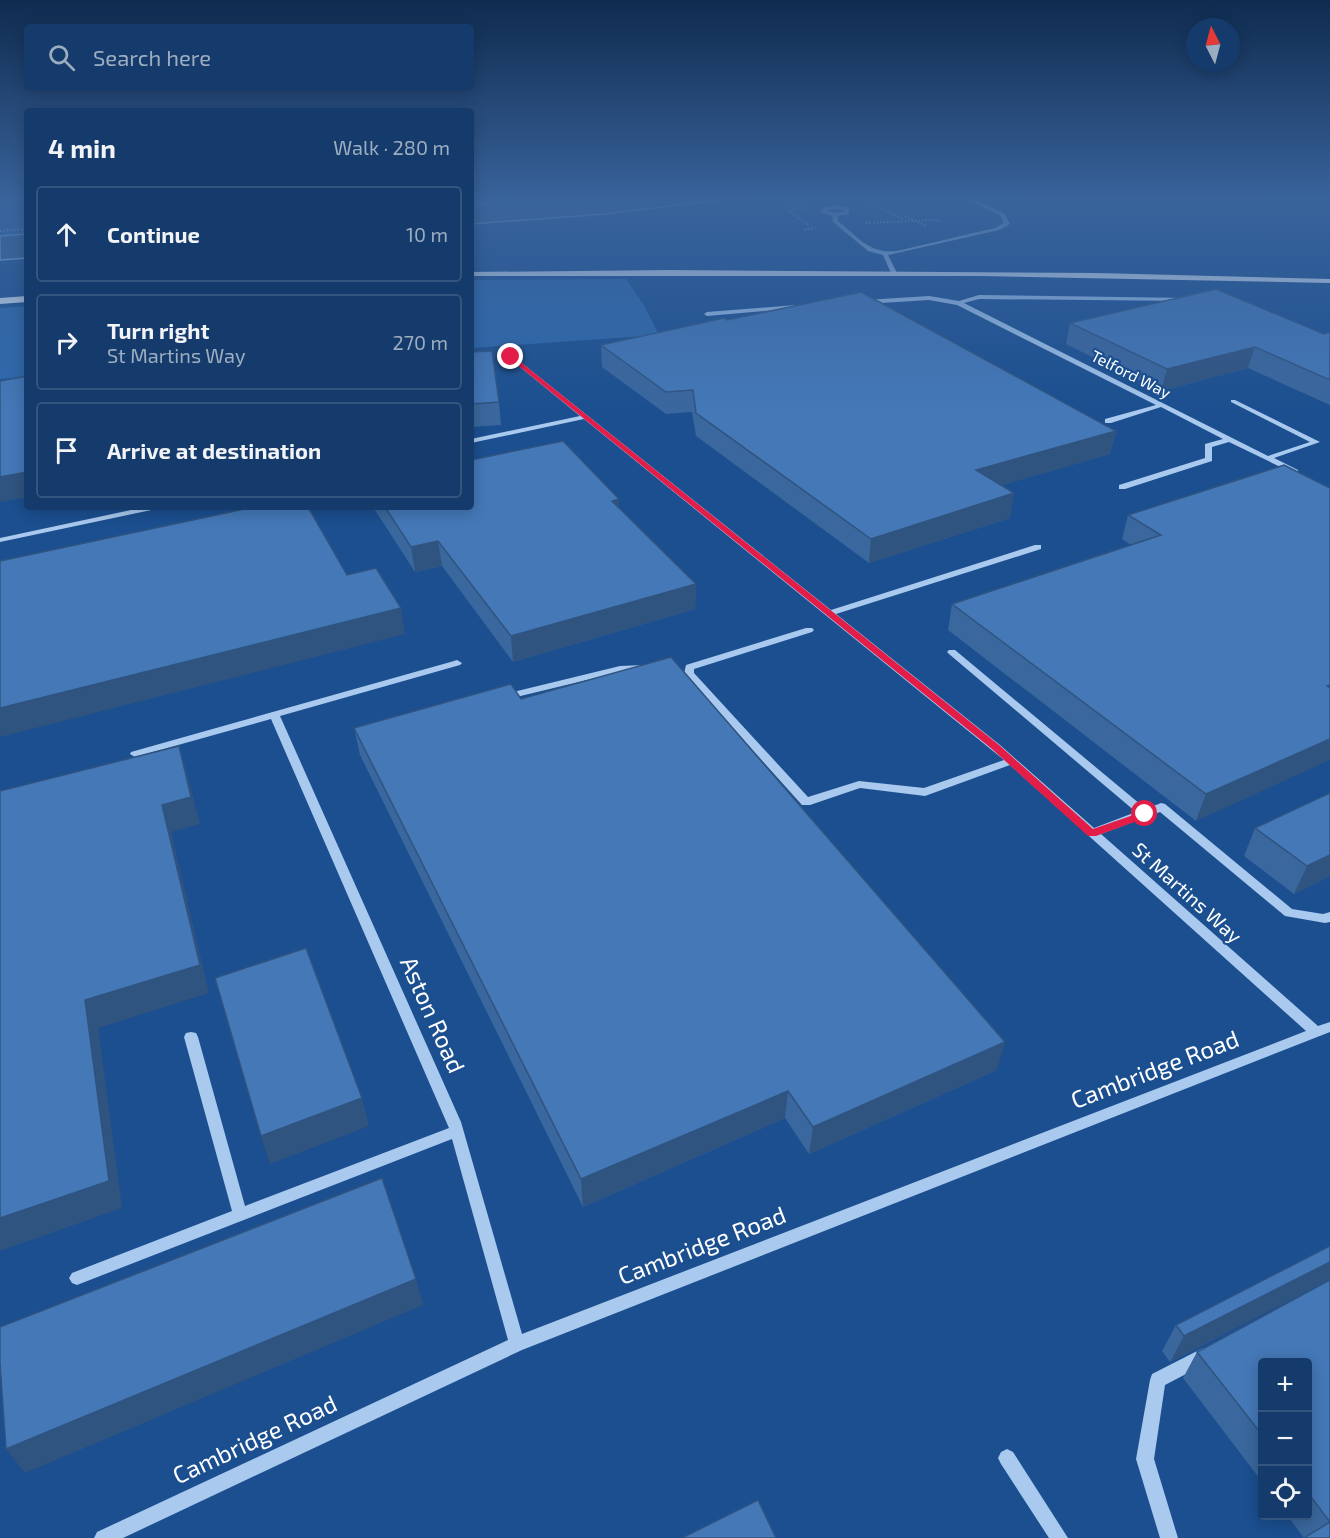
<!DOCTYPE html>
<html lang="en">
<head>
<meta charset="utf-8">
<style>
  :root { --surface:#143b6b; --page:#214673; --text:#f1f3f6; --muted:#9dadc1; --line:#33557e }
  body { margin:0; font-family:"Exo 2",sans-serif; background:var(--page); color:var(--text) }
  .controls { position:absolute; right:18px; bottom:18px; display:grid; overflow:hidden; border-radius:6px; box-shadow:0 3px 15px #0003 }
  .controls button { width:54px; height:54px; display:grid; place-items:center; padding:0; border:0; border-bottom:2px solid var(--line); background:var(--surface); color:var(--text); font:30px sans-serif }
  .compass { position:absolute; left:1186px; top:18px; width:54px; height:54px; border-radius:50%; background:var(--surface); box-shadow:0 3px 15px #0003; rotate:354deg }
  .stop { position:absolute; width:18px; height:18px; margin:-14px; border:4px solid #e11d48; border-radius:50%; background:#fff }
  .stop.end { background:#e11d48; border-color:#fff; box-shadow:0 2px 6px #0008 }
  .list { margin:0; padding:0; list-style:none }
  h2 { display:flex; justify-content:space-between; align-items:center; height:78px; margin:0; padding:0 24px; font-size:26px }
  h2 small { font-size:20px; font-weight:400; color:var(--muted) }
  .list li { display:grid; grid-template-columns:39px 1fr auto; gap:18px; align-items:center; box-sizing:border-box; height:96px; margin:0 12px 12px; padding:0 12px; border:2px solid var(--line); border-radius:6px }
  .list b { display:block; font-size:22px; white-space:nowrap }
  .list p { margin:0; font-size:20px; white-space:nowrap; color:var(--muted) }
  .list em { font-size:20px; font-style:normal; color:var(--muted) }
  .icon { flex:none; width:33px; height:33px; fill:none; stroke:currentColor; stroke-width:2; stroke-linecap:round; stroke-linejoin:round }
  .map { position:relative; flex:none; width:1330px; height:1538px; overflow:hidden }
  .search { position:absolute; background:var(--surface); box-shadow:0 3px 15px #0003; left:24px; top:24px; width:450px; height:66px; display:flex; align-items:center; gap:15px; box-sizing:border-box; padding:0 21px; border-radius:6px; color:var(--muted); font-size:22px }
  .panel { position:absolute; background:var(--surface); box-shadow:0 3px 15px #0003; left:24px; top:108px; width:450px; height:402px; border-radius:6px }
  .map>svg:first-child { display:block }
  .green { fill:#2e69ad }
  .water { fill:#3c6290; stroke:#9cc4f0; stroke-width:1.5 }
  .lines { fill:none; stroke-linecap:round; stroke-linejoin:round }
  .path { stroke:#a9c9ee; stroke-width:2; stroke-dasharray:1.5 2; stroke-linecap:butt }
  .minor { fill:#a9c9ee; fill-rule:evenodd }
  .major { fill:#f0f6ff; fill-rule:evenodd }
  .wall { fill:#3a679d }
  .shaded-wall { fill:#305480 }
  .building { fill:#4478b7; stroke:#305480; stroke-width:1.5 }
  .route { fill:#e11d48 }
  .labels { text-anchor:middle; stroke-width:4.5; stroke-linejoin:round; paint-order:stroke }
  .far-street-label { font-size:16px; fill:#fff; stroke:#1b4f8f }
  .street-label { font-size:20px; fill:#fff; stroke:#1b4f8f }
  .near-street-label { font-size:24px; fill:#fff; stroke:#1b4f8f }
</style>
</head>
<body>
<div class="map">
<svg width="1330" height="1538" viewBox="0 0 1330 1538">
  <rect width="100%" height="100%" fill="#1b4f8f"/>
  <g class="green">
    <polygon points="0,197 27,197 27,234 0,236"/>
    <polygon points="471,197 568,197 471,205"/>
    <polygon points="626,279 645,307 659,335 471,348 471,280"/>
    <polygon points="27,306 27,377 0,379 0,308"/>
  </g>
  <g class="water">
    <polygon points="568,197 744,197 606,214 471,224 471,205"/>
    <polygon points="27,234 27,258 0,260 0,236"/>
  </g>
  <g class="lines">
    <g class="path">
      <polyline points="471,202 526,197"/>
      <polyline points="865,202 904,219"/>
      <polyline points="787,204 795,208"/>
      <polyline points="805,207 789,211 809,225"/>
      <polyline points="905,216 926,226"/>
      <polyline points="866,223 935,220 940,222"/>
      <polyline points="804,230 815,228"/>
      <polyline points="0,231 27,229"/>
    </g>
    <g class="minor">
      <path d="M 962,197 L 968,197 L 1004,213 L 1010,224 L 999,230 L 888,255 L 897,273 L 894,275 L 891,273 L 883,255 L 868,251 L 833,222 L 832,216 L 820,212 L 822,208 L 836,205 L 849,208 L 849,214 L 838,216 L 838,221 C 858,237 869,254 897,251 L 995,228 L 1004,223 L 1000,215 ZM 836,209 L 844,210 L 844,212 L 835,213 L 826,211 Z"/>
      <polygon points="979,295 1189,298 1189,300 1187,301 979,299 964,303 1268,456 1310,442 1231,402 1231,400 1235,400 1320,442 1274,458 1298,470 1298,474 1295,474 1229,442 1212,447 1212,461 1125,489 1119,489 1119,485 1205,458 1205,444 1223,439 1161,407 1111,423 1105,423 1105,419 1156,405 957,305 929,300 865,304 862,302 865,300 929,296 959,301"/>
      <polygon points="796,305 799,307 798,308 707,316 704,314 707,312"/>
      <polygon points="509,356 513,356 831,610 1035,545 1041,545 1041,549 836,614 1000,745 1094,828 1136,812 949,654 947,652 949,650 955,650 1146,809 1161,803 1165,804 1292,909 1323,914 1330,912 1330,922 1325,923 1285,916 1160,812 1101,834 1318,1026 1330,1022 1330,1032 522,1350 123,1538 94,1538 97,1532 508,1340 452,1139 77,1285 72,1283 69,1278 72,1273 232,1211 184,1037 186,1033 191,1032 196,1033 198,1037 245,1206 449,1128 271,719 135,757 130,754 131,752 454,661 457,660 462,663 460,665 280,716 461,1122 522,1334 1306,1031 1010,765 925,796 860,788 810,805 802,805 686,676 684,674 686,665 806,628 812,628 814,630 812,632 694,669 694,673 808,797 859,781 924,788 1004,760 584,419 471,443 471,439 580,416 509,358"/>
      <polygon points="145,507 160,507 156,509 0,542 0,538"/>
      <polygon points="644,665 649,668 647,670 620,672 504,700 499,697 501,695 620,666"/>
      <polygon points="1203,1348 1209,1350 1211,1356 1209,1362 1165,1385 1154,1459 1178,1538 1160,1538 1136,1459 1150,1380 1152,1374"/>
      <polygon points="1007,1449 1013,1452 1068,1538 1049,1538 1001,1464 998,1458 1001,1452"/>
    </g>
    <g class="major">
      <polygon points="669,270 1098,273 1330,279 1330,283 982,276 471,276 471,272"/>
      <polygon points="27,296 27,302 0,304 0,298"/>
    </g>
  </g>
  <g class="wall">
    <polygon points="727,320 1116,431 1110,454 1001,485 1010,518 869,563 696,436 692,412 666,414 602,367 601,345"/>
    <polygon points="1070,323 1324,334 1330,332 1330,405 1248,368 1161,391 1066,344"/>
    <polygon points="471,352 499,402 501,425 471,427"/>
    <polygon points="1330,488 1196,821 948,630 952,604 1131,545 1122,539 1128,515"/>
    <polygon points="373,507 619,508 696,584 695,609 513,662 442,566 415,572"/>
    <polygon points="521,699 997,1070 809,1154 785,1118 583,1207 360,755 354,728"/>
    <polygon points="1330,793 1330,876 1294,894 1244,856 1255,828"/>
    <polygon points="1330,1246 1330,1279 1170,1362 1162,1351 1176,1325"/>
    <polygon points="1330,1280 1330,1538 1304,1538 1287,1515 1308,1515 1308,1362 1263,1362 1263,1483 1183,1378 1197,1352"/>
  </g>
  <g class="shaded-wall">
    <polygon points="1255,347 1248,368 1161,391 1167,369"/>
    <polygon points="1116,431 1110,454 972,494 976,470"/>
    <polygon points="27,472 27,497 0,502 0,477"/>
    <polygon points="1014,493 1010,518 869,563 871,539"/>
    <polygon points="619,499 620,524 612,501"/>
    <polygon points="438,541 442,566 415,572 411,547"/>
    <polygon points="696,584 695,609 513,662 511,636"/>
    <polygon points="401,608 405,634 0,737 0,708"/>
    <polygon points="1330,739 1330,760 1196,821 1206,794"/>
    <polygon points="179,746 187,773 200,824 171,832 209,993 98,1028 122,1208 0,1251 0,1218 85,1000"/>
    <polygon points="1330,855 1330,876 1294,894 1307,866"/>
    <polygon points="1005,1042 997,1070 809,1154 813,1127"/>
    <polygon points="788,1091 785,1118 583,1207 581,1179"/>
    <polygon points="362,1098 369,1126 270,1164 261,1136"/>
    <polygon points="1330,1262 1330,1279 1170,1362 1184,1336"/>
    <polygon points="416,1279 423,1305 25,1473 6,1449"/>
  </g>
  <g class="building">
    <polygon points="1216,289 1324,334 1330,332 1330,380 1255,347 1167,369 1070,323"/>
    <polygon points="861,292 1116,431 976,470 1014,493 871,539 696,413 693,390 666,392 601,345 724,318 727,320"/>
    <polygon points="492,351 499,402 471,404 471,352"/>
    <polygon points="27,376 27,472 0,477 0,381"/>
    <polygon points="563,441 619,499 612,501 696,584 511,636 438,541 411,547 385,507 471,507 471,460"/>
    <polygon points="1284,465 1330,488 1330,685 1327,686 1330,688 1330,739 1206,794 952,604 1161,535 1128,515"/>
    <polygon points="254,507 308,507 347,575 376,568 401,608 0,708 0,561"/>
    <polygon points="671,657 1005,1042 813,1127 788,1091 581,1179 354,728 511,684 521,699"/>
    <polygon points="179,746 191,797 162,805 200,965 85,1000 109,1181 0,1218 0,791"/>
    <polygon points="1330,793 1330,855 1307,866 1255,828"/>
    <polygon points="306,948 362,1098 261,1136 215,978"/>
    <polygon points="382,1178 416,1279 6,1449 0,1364 0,1327"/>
    <polygon points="1330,1246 1330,1262 1184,1336 1176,1325"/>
    <polygon points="1330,1280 1330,1538 1304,1538 1330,1522 1308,1493 1308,1362 1263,1362 1263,1436 1197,1352"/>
    <polygon points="758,1500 776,1538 682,1538"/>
  </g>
  <linearGradient id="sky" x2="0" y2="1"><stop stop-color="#0f2b4f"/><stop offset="0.48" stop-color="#39639b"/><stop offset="1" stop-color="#39639b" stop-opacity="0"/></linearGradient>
  <rect width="1330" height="412" fill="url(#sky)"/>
  <polygon class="route" points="509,356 513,356 999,745 1093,829 1145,811 1148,812 1148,817 1096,836 1088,836 992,749 509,358"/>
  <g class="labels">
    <g class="far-street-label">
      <text transform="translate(1131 374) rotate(27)" y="6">Telford Way</text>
    </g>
    <g class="street-label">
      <text transform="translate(1187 893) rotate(42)" y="7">St Martins Way</text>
    </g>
    <g class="near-street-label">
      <text transform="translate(432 1015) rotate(66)" y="8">Aston Road</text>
      <text transform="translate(1155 1070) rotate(-21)" y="8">Cambridge Road</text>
      <text transform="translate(702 1246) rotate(-21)" y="8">Cambridge Road</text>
      <text transform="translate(255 1440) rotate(-25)" y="8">Cambridge Road</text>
    </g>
  </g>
</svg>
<div class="controls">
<button>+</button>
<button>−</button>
<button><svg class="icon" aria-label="locate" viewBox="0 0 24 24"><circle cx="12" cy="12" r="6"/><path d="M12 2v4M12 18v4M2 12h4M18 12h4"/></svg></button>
</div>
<svg class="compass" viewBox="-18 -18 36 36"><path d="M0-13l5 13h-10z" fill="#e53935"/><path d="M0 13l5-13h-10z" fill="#9dadc1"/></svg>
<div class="stop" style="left:1145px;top:814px"></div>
<div class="stop end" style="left:511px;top:357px"></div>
<div class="search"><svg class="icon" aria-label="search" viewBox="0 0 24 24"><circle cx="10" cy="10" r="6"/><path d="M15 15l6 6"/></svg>Search here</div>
<section class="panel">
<h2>4 min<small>Walk · 280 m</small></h2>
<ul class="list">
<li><svg class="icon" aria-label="ahead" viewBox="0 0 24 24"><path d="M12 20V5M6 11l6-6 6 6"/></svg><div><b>Continue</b></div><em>10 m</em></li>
<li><svg class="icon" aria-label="right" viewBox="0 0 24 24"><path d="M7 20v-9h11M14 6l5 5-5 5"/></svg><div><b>Turn right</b><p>St Martins Way</p></div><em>270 m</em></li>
<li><svg class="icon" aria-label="arrive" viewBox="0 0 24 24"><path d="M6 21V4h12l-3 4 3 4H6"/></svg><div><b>Arrive at destination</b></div></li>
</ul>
</section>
</div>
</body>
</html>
